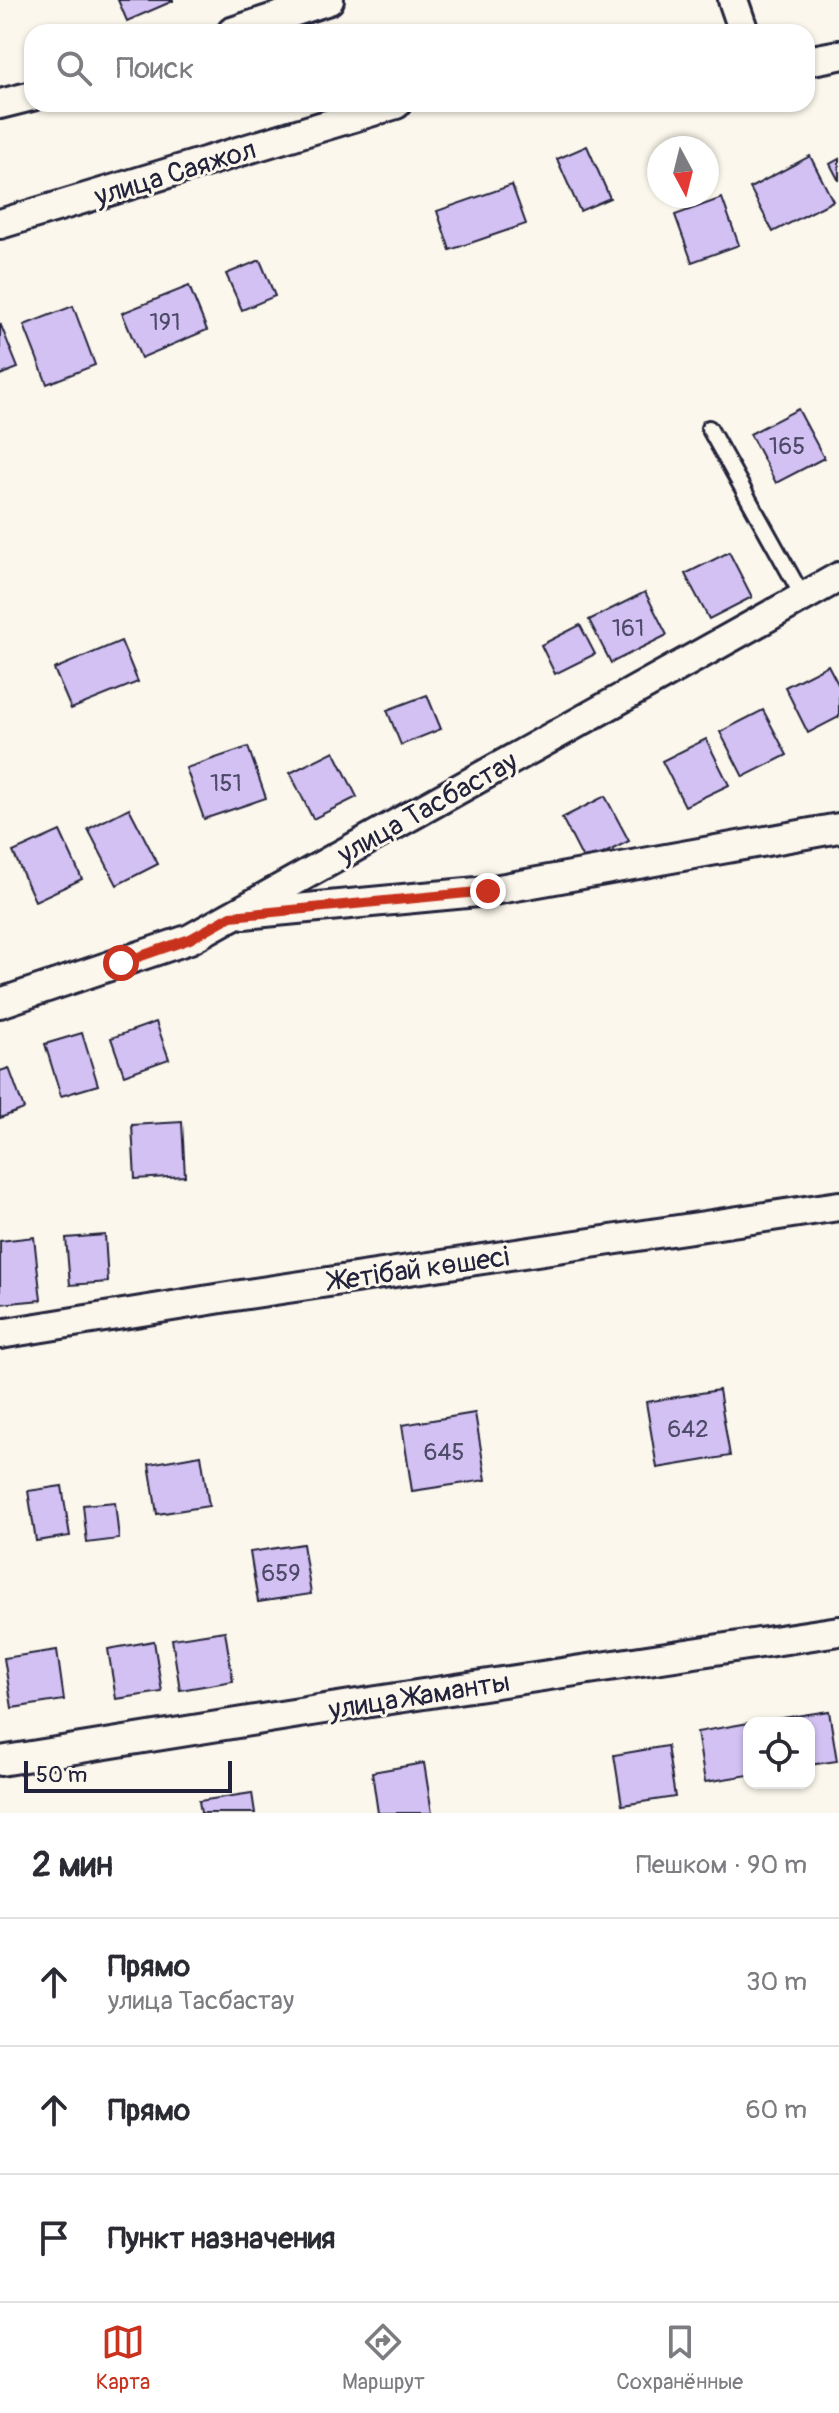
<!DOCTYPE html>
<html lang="ru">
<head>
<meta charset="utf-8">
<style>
  :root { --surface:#fff; --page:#f2f2f3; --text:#2b2b33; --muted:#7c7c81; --line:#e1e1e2; --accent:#c8321e }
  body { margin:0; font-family:Pangolin,sans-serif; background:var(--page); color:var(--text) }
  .controls { position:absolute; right:24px; bottom:24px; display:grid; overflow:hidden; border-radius:16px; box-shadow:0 2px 6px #0004 }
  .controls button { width:72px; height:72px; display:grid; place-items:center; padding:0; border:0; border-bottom:2px solid var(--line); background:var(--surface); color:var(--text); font:40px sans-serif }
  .compass { position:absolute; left:647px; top:136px; width:72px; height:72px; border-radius:50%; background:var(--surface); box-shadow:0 2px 6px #0004; rotate:173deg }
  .scale { position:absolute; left:24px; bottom:20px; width:208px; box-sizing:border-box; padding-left:8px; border:4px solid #22223b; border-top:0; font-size:22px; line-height:28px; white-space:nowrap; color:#22223b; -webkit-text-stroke:6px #fbf7ec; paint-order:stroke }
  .stop { position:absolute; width:24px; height:24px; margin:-18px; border:6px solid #c8321e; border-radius:50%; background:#fff }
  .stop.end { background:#c8321e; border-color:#fff; box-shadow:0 2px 8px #0008 }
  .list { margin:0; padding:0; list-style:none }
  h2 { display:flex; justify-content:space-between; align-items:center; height:104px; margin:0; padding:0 32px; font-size:34px }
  h2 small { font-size:26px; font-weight:400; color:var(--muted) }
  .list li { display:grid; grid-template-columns:52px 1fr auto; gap:24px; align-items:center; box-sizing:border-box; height:128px; padding:0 32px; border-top:2px solid var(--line) }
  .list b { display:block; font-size:30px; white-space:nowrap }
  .list p { margin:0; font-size:26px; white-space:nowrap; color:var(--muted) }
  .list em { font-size:26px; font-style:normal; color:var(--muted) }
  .icon { flex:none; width:44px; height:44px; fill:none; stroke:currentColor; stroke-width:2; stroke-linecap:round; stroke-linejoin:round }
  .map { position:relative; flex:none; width:839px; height:1813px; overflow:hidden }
  .search { position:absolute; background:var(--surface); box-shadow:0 2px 6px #0004; left:24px; right:24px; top:24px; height:88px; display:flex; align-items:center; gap:20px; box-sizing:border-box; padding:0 28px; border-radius:24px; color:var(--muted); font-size:30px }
  .sheet { height:488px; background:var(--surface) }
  nav { display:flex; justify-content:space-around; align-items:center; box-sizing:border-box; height:112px; border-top:2px solid var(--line); background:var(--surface); font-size:22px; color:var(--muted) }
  nav a { display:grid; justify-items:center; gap:4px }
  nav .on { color:var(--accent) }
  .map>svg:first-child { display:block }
  .building { fill:#d2c1f2; stroke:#22223b; stroke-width:2 }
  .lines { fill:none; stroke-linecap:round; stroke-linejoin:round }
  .service-casing { stroke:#22223b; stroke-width:20 }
  .minor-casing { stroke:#22223b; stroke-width:34 }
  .service { stroke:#fbf7ec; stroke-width:14 }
  .minor { stroke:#fbf7ec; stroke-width:28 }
  .route { stroke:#c8321e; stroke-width:10 }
  .labels { text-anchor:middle; stroke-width:6; stroke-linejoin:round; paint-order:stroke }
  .number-label { font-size:24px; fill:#4e4a69 }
  .street-label { font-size:28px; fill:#22223b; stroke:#fbf7ec }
</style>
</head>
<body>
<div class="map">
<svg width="839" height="1813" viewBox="0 0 839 1813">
  <rect width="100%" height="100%" fill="#fbf7ec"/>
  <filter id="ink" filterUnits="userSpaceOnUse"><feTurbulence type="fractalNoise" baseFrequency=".0125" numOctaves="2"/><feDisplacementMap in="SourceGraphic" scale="16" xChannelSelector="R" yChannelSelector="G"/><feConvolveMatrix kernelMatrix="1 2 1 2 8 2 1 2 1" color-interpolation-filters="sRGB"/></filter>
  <g filter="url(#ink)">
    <g class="building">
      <polygon points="118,0 173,0 173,1 127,21"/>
      <polygon points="587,146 610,198 580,211 557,159"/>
      <polygon points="810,156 833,201 773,232 750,188"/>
      <polygon points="839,159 839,181 830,164"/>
      <polygon points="512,185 526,224 450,250 437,211"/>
      <polygon points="722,198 739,245 692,262 675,215"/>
      <polygon points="260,260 275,296 242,310 226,274"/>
      <polygon points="189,286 207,330 141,358 122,313"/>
      <polygon points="73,306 95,365 47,384 24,325"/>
      <polygon points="0,323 18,368 0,375"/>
      <polygon points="798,409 824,458 776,483 750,434"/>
      <polygon points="729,552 752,597 709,619 685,574"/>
      <polygon points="645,592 667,635 611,663 589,620"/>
      <polygon points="580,625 595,654 555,674 541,645"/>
      <polygon points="121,641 138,682 71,709 54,669"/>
      <polygon points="828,665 839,686 839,717 808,733 785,687"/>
      <polygon points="427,695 441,729 401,745 387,710"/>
      <polygon points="763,710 787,755 743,777 720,732"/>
      <polygon points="706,739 729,785 685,806 662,761"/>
      <polygon points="248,747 266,798 204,819 186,768"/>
      <polygon points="334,751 357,797 313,819 290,773"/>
      <polygon points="605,796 629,841 585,863 562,818"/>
      <polygon points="129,808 158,864 117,885 88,829"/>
      <polygon points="60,831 82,879 35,901 13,852"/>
      <polygon points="156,1022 169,1059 124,1075 111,1038"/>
      <polygon points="82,1033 98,1085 61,1096 45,1044"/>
      <polygon points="9,1068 24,1109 0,1118 0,1071"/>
      <polygon points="182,1122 185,1176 135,1179 132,1125"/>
      <polygon points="105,1235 108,1282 70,1285 66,1238"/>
      <polygon points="34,1237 41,1300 0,1304 0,1241"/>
      <polygon points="719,1390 730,1456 657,1468 646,1402"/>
      <polygon points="475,1413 486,1480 412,1491 402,1425"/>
      <polygon points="201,1455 209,1506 157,1514 149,1464"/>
      <polygon points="62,1486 70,1536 36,1541 28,1491"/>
      <polygon points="115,1502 119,1539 87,1543 83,1505"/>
      <polygon points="303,1544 311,1594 258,1602 250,1552"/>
      <polygon points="225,1631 233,1681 180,1690 172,1639"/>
      <polygon points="154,1641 162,1692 116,1699 108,1649"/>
      <polygon points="57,1650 64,1700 12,1708 4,1658"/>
      <polygon points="829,1711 837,1761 809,1765 809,1723 777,1723 776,1719"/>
      <polygon points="749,1723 749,1775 705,1782 697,1732"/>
      <polygon points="667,1746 675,1797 622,1805 614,1755"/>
      <polygon points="424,1763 432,1813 378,1813 372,1772"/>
      <polygon points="252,1793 255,1813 201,1813 199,1801"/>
    </g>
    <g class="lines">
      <defs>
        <polyline id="service" points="709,428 803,597"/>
        <g id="minor">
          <polyline points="733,0 744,32"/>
          <polyline points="232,32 329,0"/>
          <polyline points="807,61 839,55"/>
          <polyline points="0,104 32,96"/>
          <polyline points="0,224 396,104"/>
          <polyline points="244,914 488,891 839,828"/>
          <polyline points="0,1003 190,939 839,577"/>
          <polyline points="0,1334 234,1296 839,1206"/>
          <polyline points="0,1761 318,1710 839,1631"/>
        </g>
      </defs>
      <use href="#service" class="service-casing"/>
      <use href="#minor" class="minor-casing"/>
      <use href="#service" class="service"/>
      <use href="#minor" class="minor"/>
    </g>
  </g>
  <g class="lines" filter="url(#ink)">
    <polyline class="route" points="121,963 190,939 231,916 488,891"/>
  </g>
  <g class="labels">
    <g class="number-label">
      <text x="165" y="330">191</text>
      <text x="787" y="454">165</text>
      <text x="628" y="636">161</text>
      <text x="226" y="791">151</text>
      <text x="688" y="1437">642</text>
      <text x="444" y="1460">645</text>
      <text x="281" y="1581">659</text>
    </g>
    <g class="street-label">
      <text transform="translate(175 172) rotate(-17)" y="10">улица Саяжол</text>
      <text transform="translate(427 807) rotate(-29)" y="10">улица Тасбастау</text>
      <text transform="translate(419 1268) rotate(-8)" y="10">Жетібай көшесі</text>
      <text transform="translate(419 1695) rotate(-9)" y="10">улица Жаманты</text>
    </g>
  </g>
</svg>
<div class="controls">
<button><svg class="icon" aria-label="locate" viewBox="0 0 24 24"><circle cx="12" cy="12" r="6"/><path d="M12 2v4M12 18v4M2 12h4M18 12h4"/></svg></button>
</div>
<svg class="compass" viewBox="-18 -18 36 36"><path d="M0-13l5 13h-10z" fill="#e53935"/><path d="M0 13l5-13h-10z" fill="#7c7c81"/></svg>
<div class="scale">50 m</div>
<div class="stop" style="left:121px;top:963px"></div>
<div class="stop end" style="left:488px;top:891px"></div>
<div class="search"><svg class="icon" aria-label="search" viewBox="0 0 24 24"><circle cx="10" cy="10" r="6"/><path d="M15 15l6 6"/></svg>Поиск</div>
</div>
<section class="sheet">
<h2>2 мин<small>Пешком · 90 m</small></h2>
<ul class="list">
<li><svg class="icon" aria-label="ahead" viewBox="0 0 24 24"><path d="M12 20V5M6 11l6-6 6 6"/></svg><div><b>Прямо</b><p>улица Тасбастау</p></div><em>30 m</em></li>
<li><svg class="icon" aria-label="ahead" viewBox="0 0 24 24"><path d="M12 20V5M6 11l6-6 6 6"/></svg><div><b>Прямо</b></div><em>60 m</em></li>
<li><svg class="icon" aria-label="arrive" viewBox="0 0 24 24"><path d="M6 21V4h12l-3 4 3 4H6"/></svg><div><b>Пункт назначения</b></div></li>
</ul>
</section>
<nav>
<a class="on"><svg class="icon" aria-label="map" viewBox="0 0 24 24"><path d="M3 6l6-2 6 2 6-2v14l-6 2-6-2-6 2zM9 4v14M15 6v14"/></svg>Карта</a>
<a><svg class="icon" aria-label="directions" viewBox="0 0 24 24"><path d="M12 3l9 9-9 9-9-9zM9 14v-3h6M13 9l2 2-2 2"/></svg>Маршрут</a>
<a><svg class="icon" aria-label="saved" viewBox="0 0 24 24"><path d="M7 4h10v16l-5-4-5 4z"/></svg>Сохранённые</a>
</nav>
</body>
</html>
